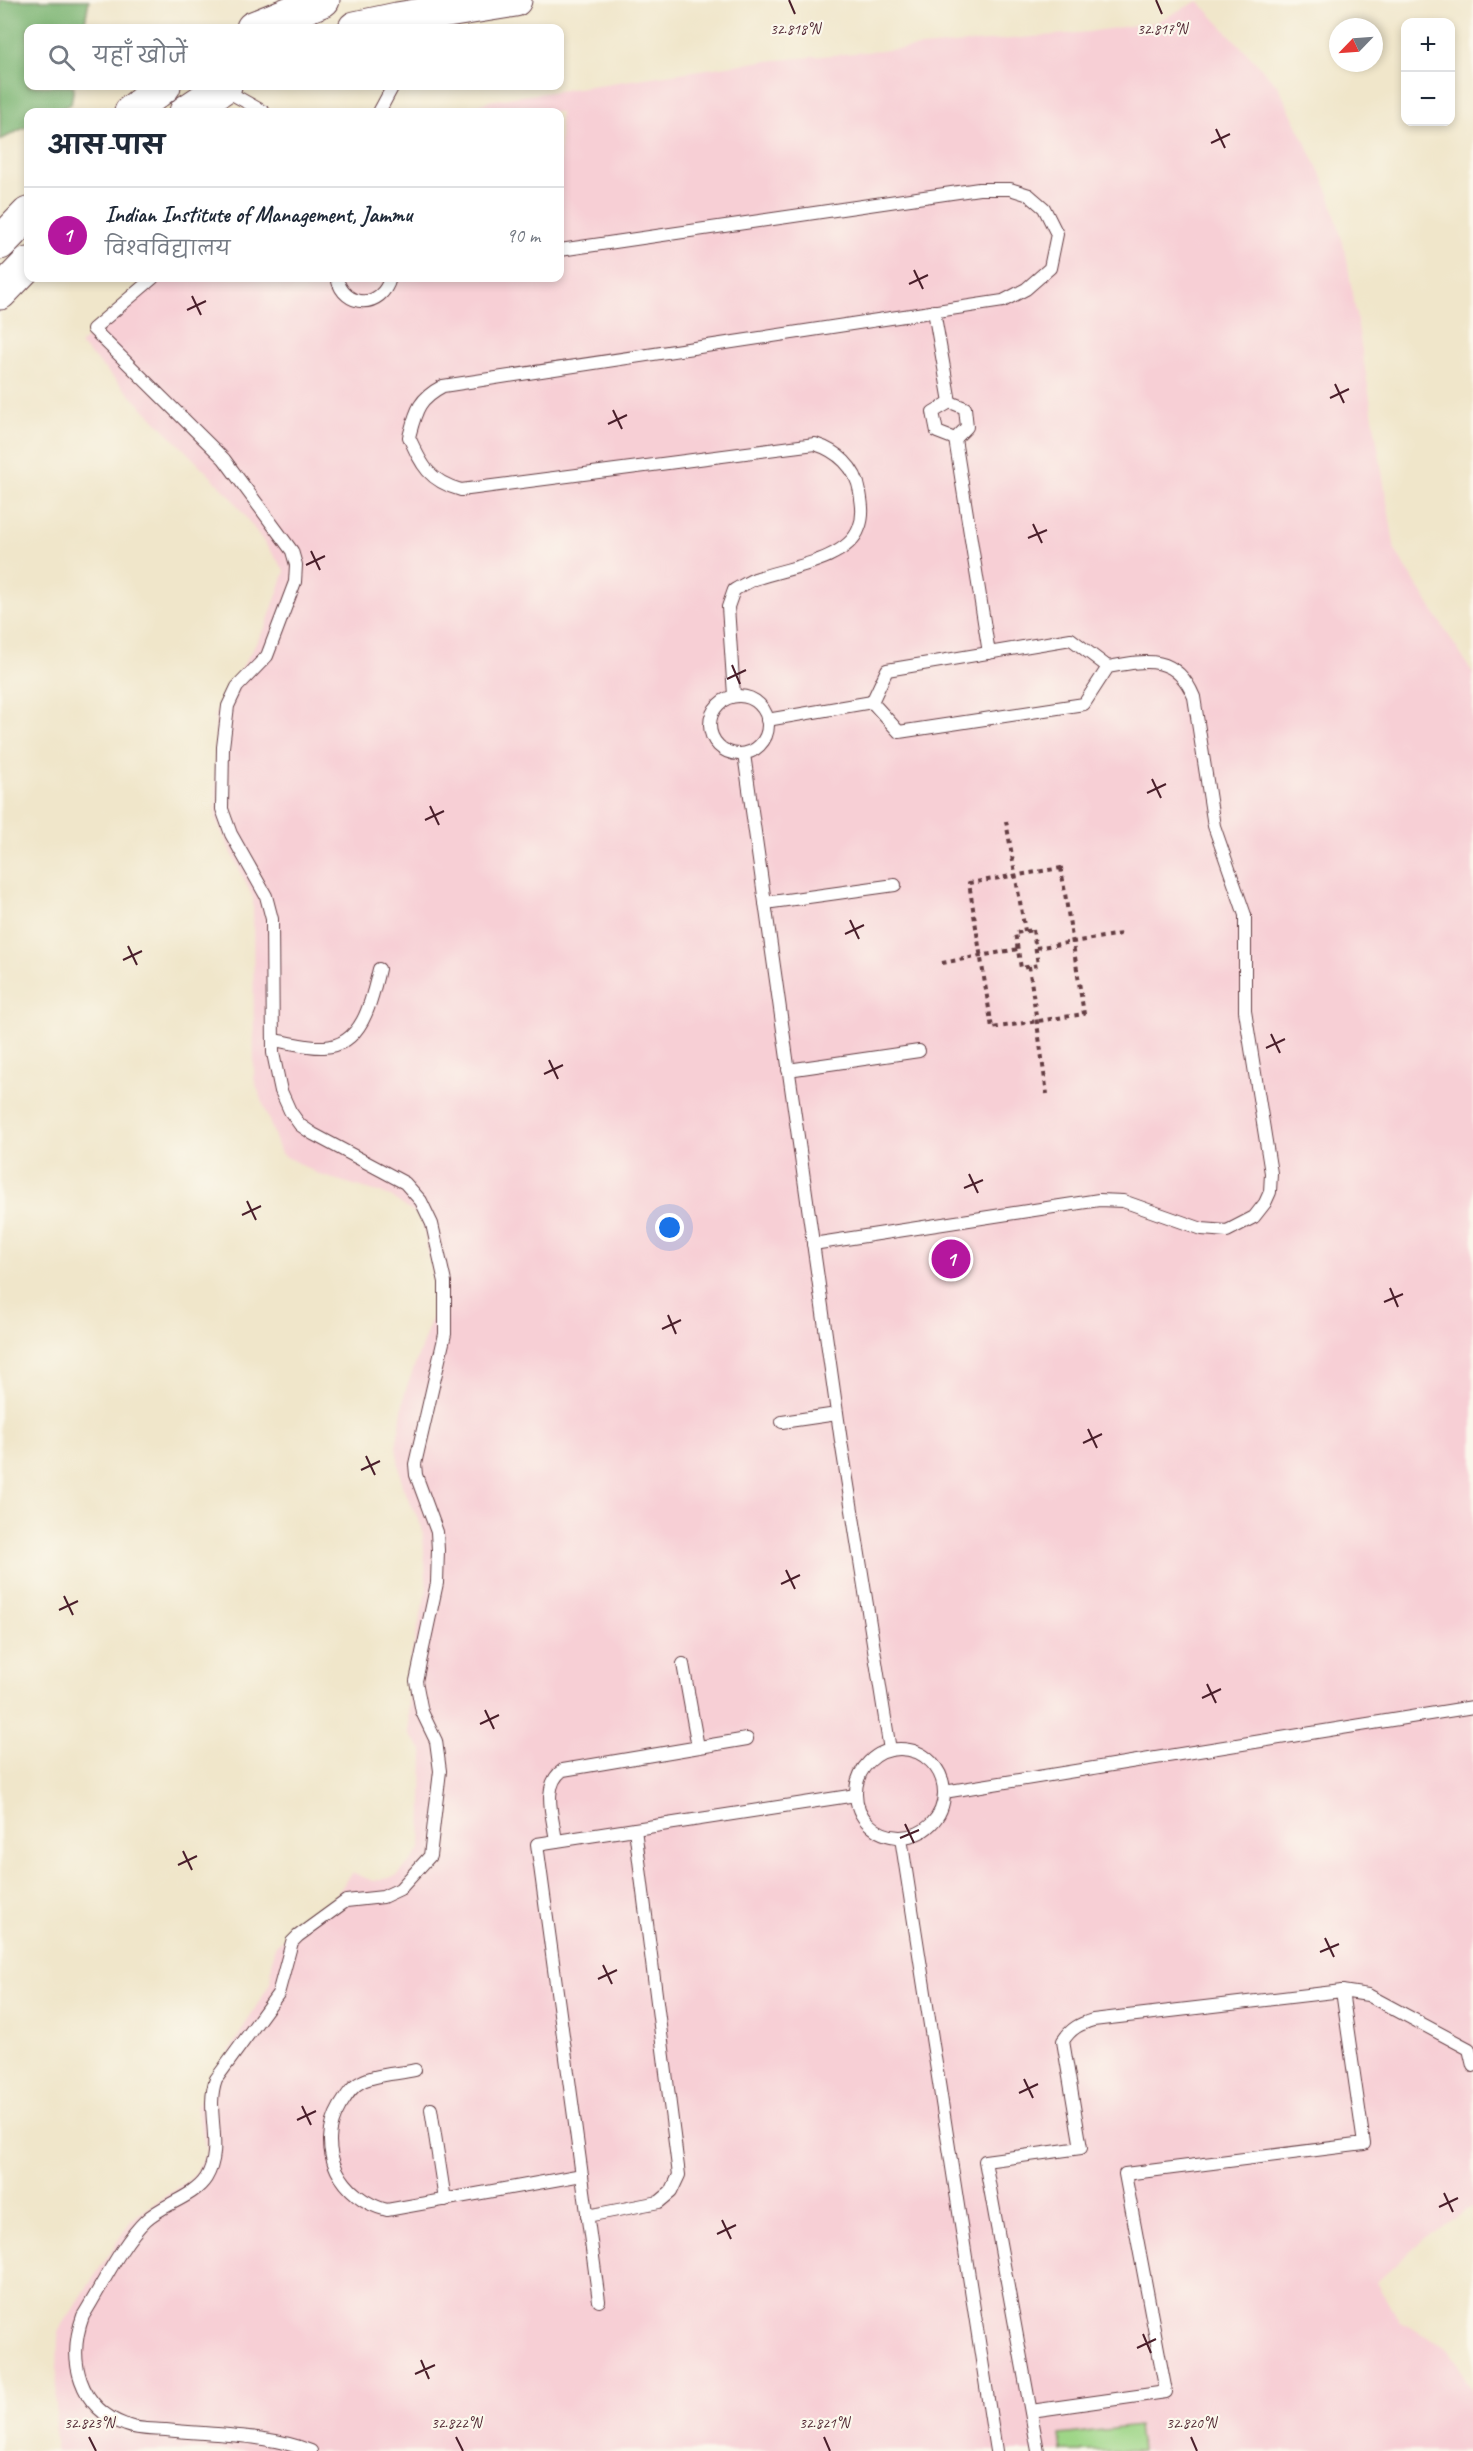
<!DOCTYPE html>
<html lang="hi">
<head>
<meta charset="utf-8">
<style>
  :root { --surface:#fff; --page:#f6f6f7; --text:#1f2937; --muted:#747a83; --line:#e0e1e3; --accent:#b5179e }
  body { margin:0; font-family:Caveat,"Playpen Sans Deva",sans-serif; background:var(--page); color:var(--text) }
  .controls { position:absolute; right:18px; top:18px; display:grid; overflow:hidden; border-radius:12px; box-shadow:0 3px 9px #0003 }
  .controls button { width:54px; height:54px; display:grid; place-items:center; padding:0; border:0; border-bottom:2px solid var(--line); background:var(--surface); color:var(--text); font:30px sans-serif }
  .compass { position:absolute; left:1329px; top:18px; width:54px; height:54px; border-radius:50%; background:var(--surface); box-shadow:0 3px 9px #0003; rotate:245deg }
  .you { position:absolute; left:670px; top:1228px; width:21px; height:21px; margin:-15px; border:4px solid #fff; border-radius:50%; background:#1a73e8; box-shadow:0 0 0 9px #1a73e833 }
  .badge { display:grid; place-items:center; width:39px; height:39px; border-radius:50%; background:var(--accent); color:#fff; font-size:20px; font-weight:700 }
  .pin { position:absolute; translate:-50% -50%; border:3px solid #fff; box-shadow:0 2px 6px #0006 }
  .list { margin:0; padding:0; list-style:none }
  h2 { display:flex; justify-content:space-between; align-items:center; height:78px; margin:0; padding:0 24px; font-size:26px }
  h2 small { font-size:20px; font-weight:400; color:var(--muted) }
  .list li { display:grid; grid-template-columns:39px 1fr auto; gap:18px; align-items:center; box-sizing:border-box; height:96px; padding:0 24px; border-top:2px solid var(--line) }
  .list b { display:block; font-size:22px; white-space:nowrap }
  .list p { margin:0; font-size:20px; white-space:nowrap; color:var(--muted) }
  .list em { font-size:20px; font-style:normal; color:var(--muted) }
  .icon { flex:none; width:33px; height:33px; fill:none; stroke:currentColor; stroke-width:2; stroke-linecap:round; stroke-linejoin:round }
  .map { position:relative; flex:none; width:1473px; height:2451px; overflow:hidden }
  .search { position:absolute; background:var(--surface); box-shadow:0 3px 9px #0003; left:24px; top:24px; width:540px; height:66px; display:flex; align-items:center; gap:15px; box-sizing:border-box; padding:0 21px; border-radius:12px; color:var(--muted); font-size:22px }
  .panel { position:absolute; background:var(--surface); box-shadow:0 3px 9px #0003; left:24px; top:108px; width:540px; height:174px; border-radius:12px }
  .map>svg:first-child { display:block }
  .built { fill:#f7cfd5 }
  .green { fill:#9ed587; stroke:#747a59; stroke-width:1.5 }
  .forest { fill:#7eb674; stroke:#646a50; stroke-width:1.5 }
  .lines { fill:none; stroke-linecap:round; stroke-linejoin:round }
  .lane-casing { stroke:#633d43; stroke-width:14 }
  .highway-casing { stroke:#633d43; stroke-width:35 }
  .path { stroke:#633d43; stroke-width:4; stroke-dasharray:4.5 4.5; stroke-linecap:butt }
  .lane { stroke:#fff; stroke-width:12 }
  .highway { stroke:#fff; stroke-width:33 }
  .ticks { fill:none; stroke:#4a1f2b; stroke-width:2 }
  .ticks-label { font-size:15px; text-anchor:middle; fill:#4a1f2b; stroke:#fbf7ec; stroke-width:4.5; stroke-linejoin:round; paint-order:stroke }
</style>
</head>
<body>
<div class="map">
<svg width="1473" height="2451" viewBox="0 0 1473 2451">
  <rect width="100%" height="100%" fill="#fbf7ec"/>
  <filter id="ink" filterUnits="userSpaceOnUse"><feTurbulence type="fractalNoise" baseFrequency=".0167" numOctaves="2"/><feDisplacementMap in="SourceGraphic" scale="12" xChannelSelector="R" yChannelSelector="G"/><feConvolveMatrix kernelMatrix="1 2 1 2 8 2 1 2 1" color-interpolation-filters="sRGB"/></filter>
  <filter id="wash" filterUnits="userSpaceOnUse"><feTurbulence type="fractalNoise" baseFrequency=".008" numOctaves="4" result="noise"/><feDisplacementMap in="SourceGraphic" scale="24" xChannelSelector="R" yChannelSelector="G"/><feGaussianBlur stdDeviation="1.35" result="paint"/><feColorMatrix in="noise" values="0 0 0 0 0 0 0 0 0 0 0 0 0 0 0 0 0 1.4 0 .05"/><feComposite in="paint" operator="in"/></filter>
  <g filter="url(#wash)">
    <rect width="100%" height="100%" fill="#f0e6ca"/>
    <polygon class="built" points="1198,1 1278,86 1328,189 1346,254 1395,550 1473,674 1473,2207 1424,2238 1377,2282 1399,2321 1449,2349 1473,2391 1473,2451 55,2451 58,2332 132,2219 193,2177 207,2152 196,2107 270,1983 274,1946 331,1903 352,1872 373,1881 397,1876 421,1849 423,1751 409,1734 407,1673 427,1589 422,1527 402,1486 396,1447 405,1392 438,1301 421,1218 388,1195 320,1175 281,1154 254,1079 253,898 216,820 215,714 266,626 285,571 231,497 80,344 152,278 560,278 560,112 464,112 488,101 755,62 1088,32 1156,22"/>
    <polygon class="green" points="1138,2426 1141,2451 1062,2451 1060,2435"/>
    <polygon class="forest" points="0,0 89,0 84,28 28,28 28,86 74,86 71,104 54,112 28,112 28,126 0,140"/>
  </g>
  <g filter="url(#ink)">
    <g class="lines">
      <defs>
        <g id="lane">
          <polyline points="223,89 264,112"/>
          <polyline points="379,112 393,86"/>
          <path d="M 560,250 L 979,189 L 1010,189 L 1029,195 L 1044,208 L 1057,234 L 1050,268 L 1026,289 L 1003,301 L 443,386 C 418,399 416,411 409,437 C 422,466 429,481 461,490 L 815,444 C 837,451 856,467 860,492 C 862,504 864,516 859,528 C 848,560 787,568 758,578 C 750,580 742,586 734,590 L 728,607 L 734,695"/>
          <path d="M 153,278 L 93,329 L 224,459 L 292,551 L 296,565 L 295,582 L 267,656 L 237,687 L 228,706 L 223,747 L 222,809 L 231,834 L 266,896 L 272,919 L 273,1053 L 281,1091 L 290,1111 L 300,1125 L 313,1134 L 405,1183 L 421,1201 L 432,1224 L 445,1282 L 445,1334 L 415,1464 L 416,1475 L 437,1532 L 438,1550 L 437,1583 L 416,1681 L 422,1712 L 436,1741 L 440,1771 L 430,1856 L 400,1889 L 383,1897 L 346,1901 L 298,1936 L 292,1942 L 278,1994 L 216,2079 C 204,2112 225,2147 206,2178 C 194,2197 163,2204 146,2220 C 121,2244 102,2286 83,2316 C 67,2360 79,2408 126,2425 C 138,2430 154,2429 166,2430 C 213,2435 267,2434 311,2451"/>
          <path d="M 337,278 C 344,309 382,309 390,278"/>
          <polyline points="934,311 950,402"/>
          <polyline points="950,402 933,412 937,432 955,439"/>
          <polyline points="950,402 965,408 967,427 955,439"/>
          <polyline points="955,439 989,653"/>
          <circle cx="739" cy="725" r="29"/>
          <polyline points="872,702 887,670 1071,639 1108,667"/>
          <polyline points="767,720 872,702"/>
          <polyline points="744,754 841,1441 890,1750"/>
          <polyline points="765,903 895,885"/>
          <path d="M 273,1040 C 289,1042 308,1048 324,1047 C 363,1046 372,999 379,969"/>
          <polyline points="788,1070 919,1051"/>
          <path d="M 813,1244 L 1099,1200 L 1123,1201 L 1202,1229 L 1227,1231 L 1254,1217 L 1265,1203 L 1270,1192 L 1271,1173 L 1245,1011 L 1245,915 L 1214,826 L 1194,697 C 1176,654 1147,660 1108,667 L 1084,704 L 899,732 L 872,702"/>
          <polyline points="782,1422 837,1414"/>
          <polyline points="683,1664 698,1747"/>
          <circle cx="900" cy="1793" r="44"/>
          <polyline points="944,1792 1473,1707"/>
          <polyline points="901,1838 996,2451"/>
          <path d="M 556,1841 C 553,1817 541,1785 563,1770 L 747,1739"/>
          <polyline points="1342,1991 1368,1995 1469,2049 1473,2066"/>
          <path d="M 415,2070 C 399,2074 375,2074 361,2082 C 351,2087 346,2097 340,2106 C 314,2150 342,2199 387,2210 L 582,2175"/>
          <polyline points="431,2109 445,2200"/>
          <polyline points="587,2216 659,2202 671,2192 679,2175 635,1829"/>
          <polyline points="599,2301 537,1844 856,1795"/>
          <path d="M 1031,2411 L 1166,2392 L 1125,2174 L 1364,2144 L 1342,1991 L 1093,2020 C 1080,2024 1071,2028 1063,2041 L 1081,2148 L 985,2161 L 1038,2451"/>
        </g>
        <g id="highway">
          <polyline points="253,28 323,0"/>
          <polyline points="355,28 397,19 515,0"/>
          <polyline points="131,112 164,86"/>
          <polyline points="186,112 225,86"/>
          <polyline points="0,243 28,214"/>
          <polyline points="0,293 28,264"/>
        </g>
      </defs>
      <use href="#lane" class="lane-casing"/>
      <use href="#highway" class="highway-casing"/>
      <g class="path">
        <polyline points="1006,821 1025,931"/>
        <polygon points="1061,868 1084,1014 992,1028 969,883"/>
        <polygon points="1033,930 1038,965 1021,968 1015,933"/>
        <polyline points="1036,948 1121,934"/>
        <polyline points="942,963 1018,949"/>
        <polyline points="1029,966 1047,1094"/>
      </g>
      <use href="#lane" class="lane"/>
      <use href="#highway" class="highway"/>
    </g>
  </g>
  <path class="ticks" d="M 789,0 L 795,14M 1156,0 L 1162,14M 1216,129 L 1225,148M 1211,143 L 1230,134M 914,270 L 923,289M 909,284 L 928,275M 192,296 L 201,315M 187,310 L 206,301M 1335,384 L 1344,403M 1330,398 L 1349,389M 613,410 L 622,429M 608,424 L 627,415M 1033,524 L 1042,543M 1028,538 L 1047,530M 311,551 L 320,570M 306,565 L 325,556M 732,665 L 740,684M 727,679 L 746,670M 1152,779 L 1161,798M 1147,793 L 1166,784M 430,806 L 439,825M 425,820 L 444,811M 850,920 L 859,939M 845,934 L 864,925M 128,946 L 137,965M 123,960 L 142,951M 1271,1034 L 1280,1053M 1266,1048 L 1285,1039M 549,1060 L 558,1079M 544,1074 L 563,1065M 969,1174 L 978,1193M 964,1188 L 983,1180M 247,1201 L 256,1220M 242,1215 L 261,1206M 1390,1288 L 1398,1307M 1384,1302 L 1403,1294M 668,1315 L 676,1334M 662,1329 L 681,1320M 1088,1429 L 1097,1448M 1083,1443 L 1102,1434M 366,1456 L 375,1475M 361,1470 L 380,1461M 786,1570 L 795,1589M 781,1584 L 800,1575M 64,1596 L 73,1615M 59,1610 L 78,1601M 1207,1684 L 1216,1703M 1202,1698 L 1221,1689M 485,1710 L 494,1729M 480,1724 L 499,1715M 905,1824 L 914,1843M 900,1838 L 919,1830M 183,1851 L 192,1870M 178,1865 L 197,1856M 1325,1938 L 1334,1957M 1320,1952 L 1339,1944M 603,1965 L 612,1984M 598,1979 L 617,1970M 1024,2079 L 1033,2098M 1019,2093 L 1038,2084M 302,2106 L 311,2125M 297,2120 L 316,2111M 1444,2193 L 1453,2212M 1439,2207 L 1458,2198M 722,2220 L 731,2239M 717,2234 L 736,2225M 1143,2334 L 1151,2353M 1137,2348 L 1156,2339M 421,2360 L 429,2379M 415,2374 L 435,2365M 89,2437 L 96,2451M 456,2437 L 463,2451M 824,2437 L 830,2451M 1191,2437 L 1197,2451"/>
  <g class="ticks-label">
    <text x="795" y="34">32.818°N</text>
    <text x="1162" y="34">32.817°N</text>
    <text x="89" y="2428">32.823°N</text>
    <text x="456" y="2428">32.822°N</text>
    <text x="824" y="2428">32.821°N</text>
    <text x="1191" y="2428">32.820°N</text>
  </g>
</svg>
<div class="controls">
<button>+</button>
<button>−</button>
</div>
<svg class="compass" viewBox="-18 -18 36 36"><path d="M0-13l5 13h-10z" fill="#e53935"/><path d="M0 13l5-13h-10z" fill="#747a83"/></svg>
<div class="you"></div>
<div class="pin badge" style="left:951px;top:1259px">1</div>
<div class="search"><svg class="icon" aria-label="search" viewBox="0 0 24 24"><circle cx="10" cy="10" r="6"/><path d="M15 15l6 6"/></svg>यहाँ खोजें</div>
<section class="panel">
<h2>आस-पास<small></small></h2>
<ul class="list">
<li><span class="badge">1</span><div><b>Indian Institute of Management, Jammu</b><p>विश्वविद्यालय</p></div><em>90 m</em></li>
</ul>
</section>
</div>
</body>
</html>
